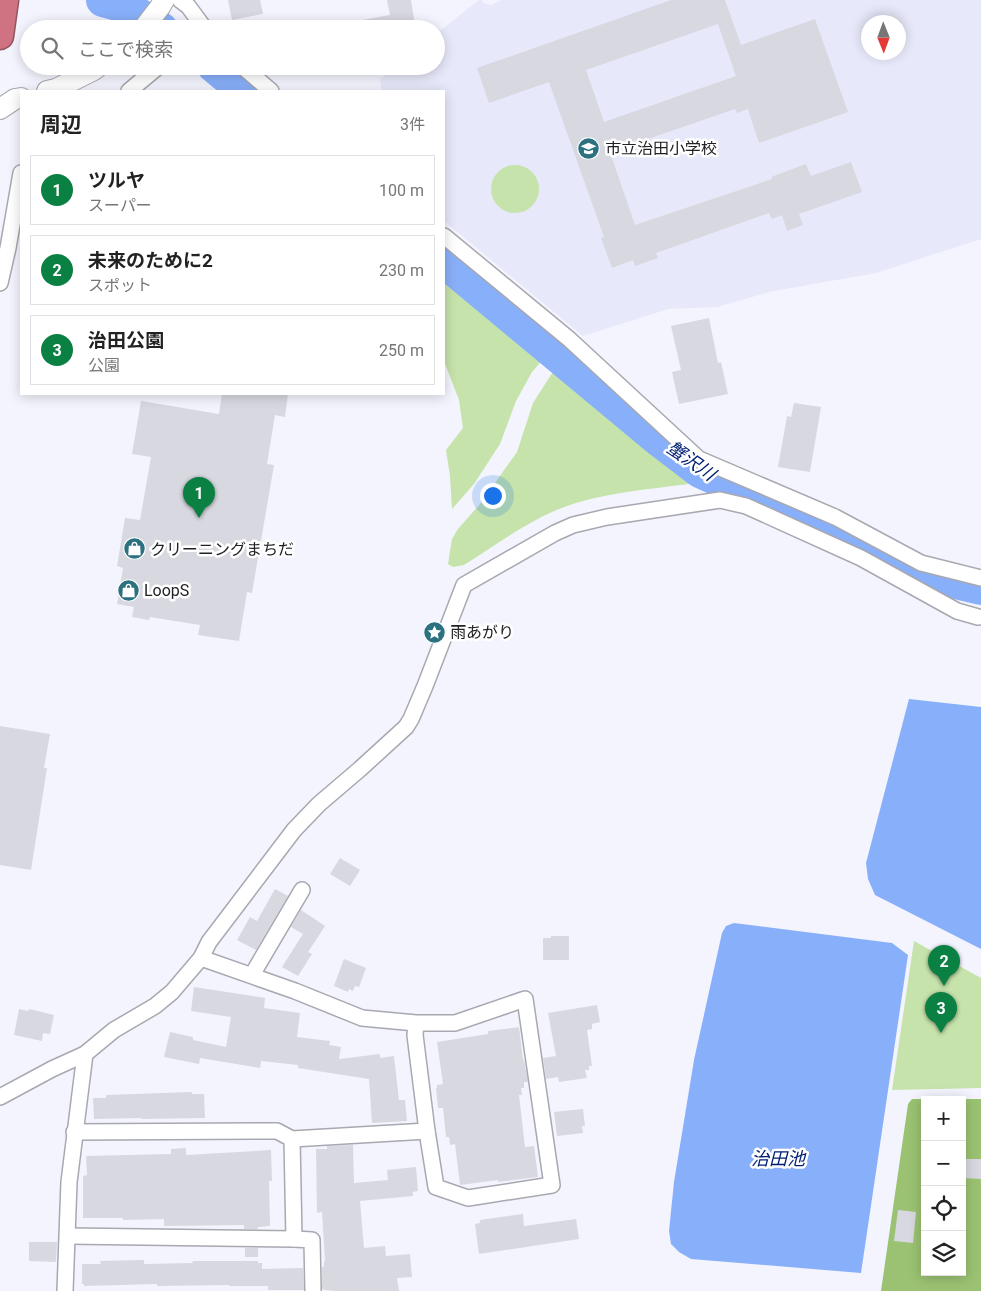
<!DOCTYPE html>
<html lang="ja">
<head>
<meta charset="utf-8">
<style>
  :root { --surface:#fff; --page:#f6f6f6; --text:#222; --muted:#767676; --line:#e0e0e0; --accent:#0b8043 }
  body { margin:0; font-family:Roboto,"Noto Sans JP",sans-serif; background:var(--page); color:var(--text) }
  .controls { position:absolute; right:15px; bottom:15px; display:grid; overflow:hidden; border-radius:0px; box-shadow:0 2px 12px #0003 }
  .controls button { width:45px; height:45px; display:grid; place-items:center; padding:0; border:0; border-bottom:1px solid var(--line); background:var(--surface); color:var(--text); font:25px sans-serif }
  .compass { position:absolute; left:861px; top:15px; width:45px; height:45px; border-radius:50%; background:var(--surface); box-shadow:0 2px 12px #0003; rotate:179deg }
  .you { position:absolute; left:492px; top:495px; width:18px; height:18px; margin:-12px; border:4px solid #fff; border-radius:50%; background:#1a73e8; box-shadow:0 0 0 8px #1a73e833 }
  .badge { display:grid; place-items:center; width:32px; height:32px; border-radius:50%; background:var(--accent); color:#fff; font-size:16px; font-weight:700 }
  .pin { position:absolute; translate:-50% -41px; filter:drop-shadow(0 1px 2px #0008) }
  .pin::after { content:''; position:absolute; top:26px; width:18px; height:15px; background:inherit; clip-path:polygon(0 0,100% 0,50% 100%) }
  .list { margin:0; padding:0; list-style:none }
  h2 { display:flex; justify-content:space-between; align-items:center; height:65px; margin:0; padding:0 20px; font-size:21px }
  h2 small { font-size:16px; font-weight:400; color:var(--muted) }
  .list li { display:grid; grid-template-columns:32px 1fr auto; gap:15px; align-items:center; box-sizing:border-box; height:70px; margin:0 10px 10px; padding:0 10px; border:1px solid var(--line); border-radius:0px }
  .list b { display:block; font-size:19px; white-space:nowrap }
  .list p { margin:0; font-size:16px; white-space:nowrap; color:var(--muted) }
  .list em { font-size:16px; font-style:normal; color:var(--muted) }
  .icon { flex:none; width:28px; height:28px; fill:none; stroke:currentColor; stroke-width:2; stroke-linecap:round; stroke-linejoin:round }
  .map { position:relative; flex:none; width:981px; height:1291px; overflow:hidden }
  .search { position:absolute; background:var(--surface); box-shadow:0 2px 12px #0003; left:20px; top:20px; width:425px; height:55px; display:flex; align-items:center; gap:12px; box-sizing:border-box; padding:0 18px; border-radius:28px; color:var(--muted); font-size:19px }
  .panel { position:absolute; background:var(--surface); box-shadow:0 2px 12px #0003; left:20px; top:90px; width:425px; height:305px; border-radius:0px }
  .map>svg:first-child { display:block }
  .built { fill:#e7e8f9; fill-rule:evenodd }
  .green { fill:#c6e3ab }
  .forest { fill:#9bc272; fill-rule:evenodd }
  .water { fill:#88aff9 }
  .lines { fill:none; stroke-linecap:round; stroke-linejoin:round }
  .river { stroke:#88aff9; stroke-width:34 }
  .building { fill:#d8d8e1; fill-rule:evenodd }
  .street-casing { stroke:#a7a8b0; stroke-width:18 }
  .secondary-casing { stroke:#a7a8b0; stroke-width:22 }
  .highway-casing { stroke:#925661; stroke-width:29 }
  .street { stroke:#fff; stroke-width:15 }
  .secondary { stroke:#fff; stroke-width:20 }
  .highway { stroke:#cf7281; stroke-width:26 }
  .labels { text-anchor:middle; stroke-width:5; stroke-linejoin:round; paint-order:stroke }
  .poi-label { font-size:16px; fill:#222225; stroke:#fff; text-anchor:start }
  .water-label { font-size:18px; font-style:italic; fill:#002073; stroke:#fff }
</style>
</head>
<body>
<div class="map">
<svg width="981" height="1291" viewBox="0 0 981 1291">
  <rect width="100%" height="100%" fill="#f3f4fd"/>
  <path class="built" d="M 479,0 L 482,0 L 483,3 L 491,5 L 502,0 L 981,0 L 981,239 L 876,273 L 773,291 L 717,307 L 668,309 L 583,336 L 444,221 L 444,91 L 382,91 L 380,79 L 396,66 L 436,66 L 436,34 ZM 868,22 L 898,22 L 898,52 L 868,52 Z"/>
  <g class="green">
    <circle cx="515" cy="189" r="24"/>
    <polygon points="444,272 545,357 532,372 516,401 500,444 474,484 452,509 450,476 446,450 463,428 459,400 444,361"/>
    <path d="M 556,367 L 671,462 L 702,482 C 657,489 610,491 567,506 C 532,518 496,545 464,565 L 453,567 L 448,564 L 452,539 L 458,529 L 480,504 L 517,452 L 533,403 Z"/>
    <polygon points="914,941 981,978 981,1088 892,1090"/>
  </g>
  <path class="forest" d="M 912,1099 L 981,1099 L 981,1291 L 881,1291 L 908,1104 ZM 925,1100 L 962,1100 L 962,1272 L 925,1272 Z"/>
  <g class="water">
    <polygon points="909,699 981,707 981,949 875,895 868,879 866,863"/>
    <polygon points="734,923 892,943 908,955 861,1273 691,1259 679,1252 671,1244 669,1231 674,1182 694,1060 722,933 726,926"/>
  </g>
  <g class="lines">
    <g class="river">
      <polyline points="103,0 125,6 161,29"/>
      <polyline points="214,66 244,91"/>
      <polyline points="444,261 658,439 700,471 844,537 917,573 981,588"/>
    </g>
  </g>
  <g class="building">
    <polygon points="228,0 260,0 263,14 232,20"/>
    <polygon points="387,0 411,0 415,25 394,29 357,29 357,21 390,15"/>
    <path d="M 671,0 L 725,0 L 741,45 L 815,19 L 848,112 L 759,143 L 748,109 L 737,113 L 735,109 L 610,152 L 635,225 L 772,179 L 771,177 L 806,164 L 811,176 L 851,162 L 862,192 L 799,214 L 803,225 L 787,231 L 782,215 L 772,219 L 769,213 L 656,253 L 658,258 L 635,266 L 633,260 L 612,268 L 601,238 L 604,237 L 549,82 L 489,103 L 477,68 ZM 718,24 L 736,76 L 604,122 L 586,70 Z"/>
    <polygon points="709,318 718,363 721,362 728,394 679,404 672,372 681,370 671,326"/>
    <polygon points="222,394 288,394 285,417 275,415 267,464 274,465 252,593 247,592 239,641 198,635 200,625 150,617 149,620 132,617 134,607 117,604 123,568 117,566 125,518 140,520 151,457 132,454 141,401 219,414"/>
    <polygon points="794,403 821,407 810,472 778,467 787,416 791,417"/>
    <polygon points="0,726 50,734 44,768 47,768 31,870 0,865"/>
    <polygon points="340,858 360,870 350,886 330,874"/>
    <polygon points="275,889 288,896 256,950 237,940 250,917 257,921"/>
    <polygon points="301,910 325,926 308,952 312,954 298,976 282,967 303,934 291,927"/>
    <polygon points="551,936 569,936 569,960 543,960 543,938 551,938"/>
    <polygon points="344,959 366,968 359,987 355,986 353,991 349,989 348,992 334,986"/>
    <polygon points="194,987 265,998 264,1008 300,1013 297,1037 330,1041 329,1045 341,1047 339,1059 380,1054 380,1058 394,1056 399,1100 405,1100 407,1121 372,1123 369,1079 298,1068 298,1065 261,1061 260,1068 200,1058 199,1064 164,1057 170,1032 193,1037 193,1040 226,1047 231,1017 191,1011"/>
    <polygon points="597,1005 600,1022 592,1024 592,1029 587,1030 592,1066 589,1066 589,1070 585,1070 587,1078 559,1082 558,1077 546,1079 543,1058 556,1056 548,1013"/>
    <polygon points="19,1009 28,1011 29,1009 54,1015 50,1034 43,1033 42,1041 14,1035"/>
    <polygon points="519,1027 523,1060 524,1060 528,1082 524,1082 524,1088 521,1088 522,1095 519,1095 525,1147 534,1146 538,1177 498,1182 498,1180 460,1185 455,1144 450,1145 449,1137 446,1137 443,1108 438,1108 436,1088 437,1088 437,1085 443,1084 437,1042 488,1034 488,1031"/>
    <polygon points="192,1092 192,1094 204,1094 205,1118 142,1119 142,1118 94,1119 93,1098 106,1098 106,1095"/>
    <polygon points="583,1109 585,1126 582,1126 583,1133 557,1136 554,1112"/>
    <polygon points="353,1145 354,1183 388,1180 387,1170 416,1167 418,1191 413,1192 413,1196 360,1201 364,1248 385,1246 386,1256 410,1254 412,1277 397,1278 399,1291 336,1291 324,1290 324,1289 322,1289 322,1267 324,1267 324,1261 325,1261 322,1212 317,1213 316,1149 327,1149 327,1146"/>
    <polygon points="186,1148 186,1155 271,1150 272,1181 269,1181 270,1226 258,1227 258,1229 244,1229 244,1225 164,1226 164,1219 123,1220 123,1218 83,1218 83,1176 87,1175 86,1156 171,1154 171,1149"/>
    <polygon points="962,1159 981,1159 981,1179 962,1178"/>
    <polygon points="898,1210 916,1212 913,1243 894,1241"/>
    <polygon points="523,1214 524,1226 576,1219 579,1239 479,1254 475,1224 480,1223 480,1220"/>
    <polygon points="29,1242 57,1242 56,1262 29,1261"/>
    <rect x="245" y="1248" width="13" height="9"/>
    <polygon points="144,1260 144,1264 192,1263 193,1261 258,1261 258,1263 262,1263 262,1269 303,1268 304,1290 268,1290 268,1286 229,1286 229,1285 157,1286 157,1284 84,1286 84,1284 82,1284 82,1264 101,1264 100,1261"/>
  </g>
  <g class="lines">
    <defs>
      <g id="street">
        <polyline points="180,0 188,6 205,29"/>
        <polyline points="242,66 271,91"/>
        <polyline points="129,91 159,66"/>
        <polyline points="444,236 569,339 699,459 835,517 921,563 981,578"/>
        <polyline points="0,283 8,248 21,173"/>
        <polyline points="201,958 295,991 362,1018 416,1023 455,1023 525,999 552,1185 468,1198 436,1187 427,1131 415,1035 416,1023"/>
        <polyline points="252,975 302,890"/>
        <polyline points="0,1097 52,1069 85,1054 114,1030 155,1006 172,992 201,958 209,942 294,830 319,804 360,769 406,727 411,719 425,686 464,585 555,533 573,525 607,517 720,500 746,506 861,558 957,611 978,617"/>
        <polyline points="74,1132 277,1131 292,1139 294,1239"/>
        <polyline points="292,1139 427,1131"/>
        <polyline points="68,1236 294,1239 312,1240 313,1291"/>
        <polyline points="65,1291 69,1182 85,1054"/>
      </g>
      <g id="secondary">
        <polyline points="143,29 160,7 164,0"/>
        <polyline points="47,91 56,89 94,70 99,66"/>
        <polyline points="0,109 15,99 21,98"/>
      </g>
      <polyline id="highway" points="0,36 5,0"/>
    </defs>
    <use href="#street" class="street-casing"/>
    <use href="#secondary" class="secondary-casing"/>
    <use href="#highway" class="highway-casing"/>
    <use href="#street" class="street"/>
    <use href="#secondary" class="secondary"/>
    <use href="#highway" class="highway"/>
  </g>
  <defs>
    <symbol id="school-disc" viewBox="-11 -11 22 22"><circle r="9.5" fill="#2c7180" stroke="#fff"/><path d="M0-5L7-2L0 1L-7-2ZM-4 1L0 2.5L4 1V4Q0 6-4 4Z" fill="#fff"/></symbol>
    <symbol id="shop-disc" viewBox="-11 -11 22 22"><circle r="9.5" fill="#2c7180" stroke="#fff"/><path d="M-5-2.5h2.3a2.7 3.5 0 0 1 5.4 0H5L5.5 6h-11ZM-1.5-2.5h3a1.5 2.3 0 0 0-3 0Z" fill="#fff"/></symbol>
    <symbol id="sight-disc" viewBox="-11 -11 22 22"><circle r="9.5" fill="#2c7180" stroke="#fff"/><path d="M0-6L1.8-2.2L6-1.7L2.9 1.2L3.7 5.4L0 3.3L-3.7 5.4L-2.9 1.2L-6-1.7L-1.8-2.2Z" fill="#fff"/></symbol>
  </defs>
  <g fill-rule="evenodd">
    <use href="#school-disc" x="576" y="136" width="25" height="25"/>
    <use href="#shop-disc" x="122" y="536" width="25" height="25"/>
    <use href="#shop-disc" x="116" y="578" width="25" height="25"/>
    <use href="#sight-disc" x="422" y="620" width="25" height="25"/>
  </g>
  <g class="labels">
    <g class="poi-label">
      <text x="605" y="154">市立治田小学校</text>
      <text x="150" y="555">クリーニングまちだ</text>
      <text x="144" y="596">LoopS</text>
      <text x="450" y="638">雨あがり</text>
    </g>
    <g class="water-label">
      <text transform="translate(691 461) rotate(35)" y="6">蟹沢川</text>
      <text x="778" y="1165">治田池</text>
    </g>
  </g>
</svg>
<div class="controls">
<button>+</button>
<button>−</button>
<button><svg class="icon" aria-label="locate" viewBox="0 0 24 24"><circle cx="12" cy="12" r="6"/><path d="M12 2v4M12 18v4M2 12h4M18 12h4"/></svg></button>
<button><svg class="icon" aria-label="layers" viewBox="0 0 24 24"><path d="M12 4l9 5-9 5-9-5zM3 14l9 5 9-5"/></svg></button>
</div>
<svg class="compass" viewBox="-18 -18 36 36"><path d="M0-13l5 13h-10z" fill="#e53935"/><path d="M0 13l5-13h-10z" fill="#767676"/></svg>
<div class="you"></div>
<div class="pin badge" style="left:199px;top:518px">1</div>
<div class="pin badge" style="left:944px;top:986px">2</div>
<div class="pin badge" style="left:941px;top:1033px">3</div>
<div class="search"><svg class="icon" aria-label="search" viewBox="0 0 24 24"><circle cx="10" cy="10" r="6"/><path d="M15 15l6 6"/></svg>ここで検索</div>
<section class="panel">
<h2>周辺<small>3件</small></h2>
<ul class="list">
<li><span class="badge">1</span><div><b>ツルヤ</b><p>スーパー</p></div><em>100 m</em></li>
<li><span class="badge">2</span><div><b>未来のために2</b><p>スポット</p></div><em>230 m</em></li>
<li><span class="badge">3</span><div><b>治田公園</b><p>公園</p></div><em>250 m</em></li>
</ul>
</section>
</div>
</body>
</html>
